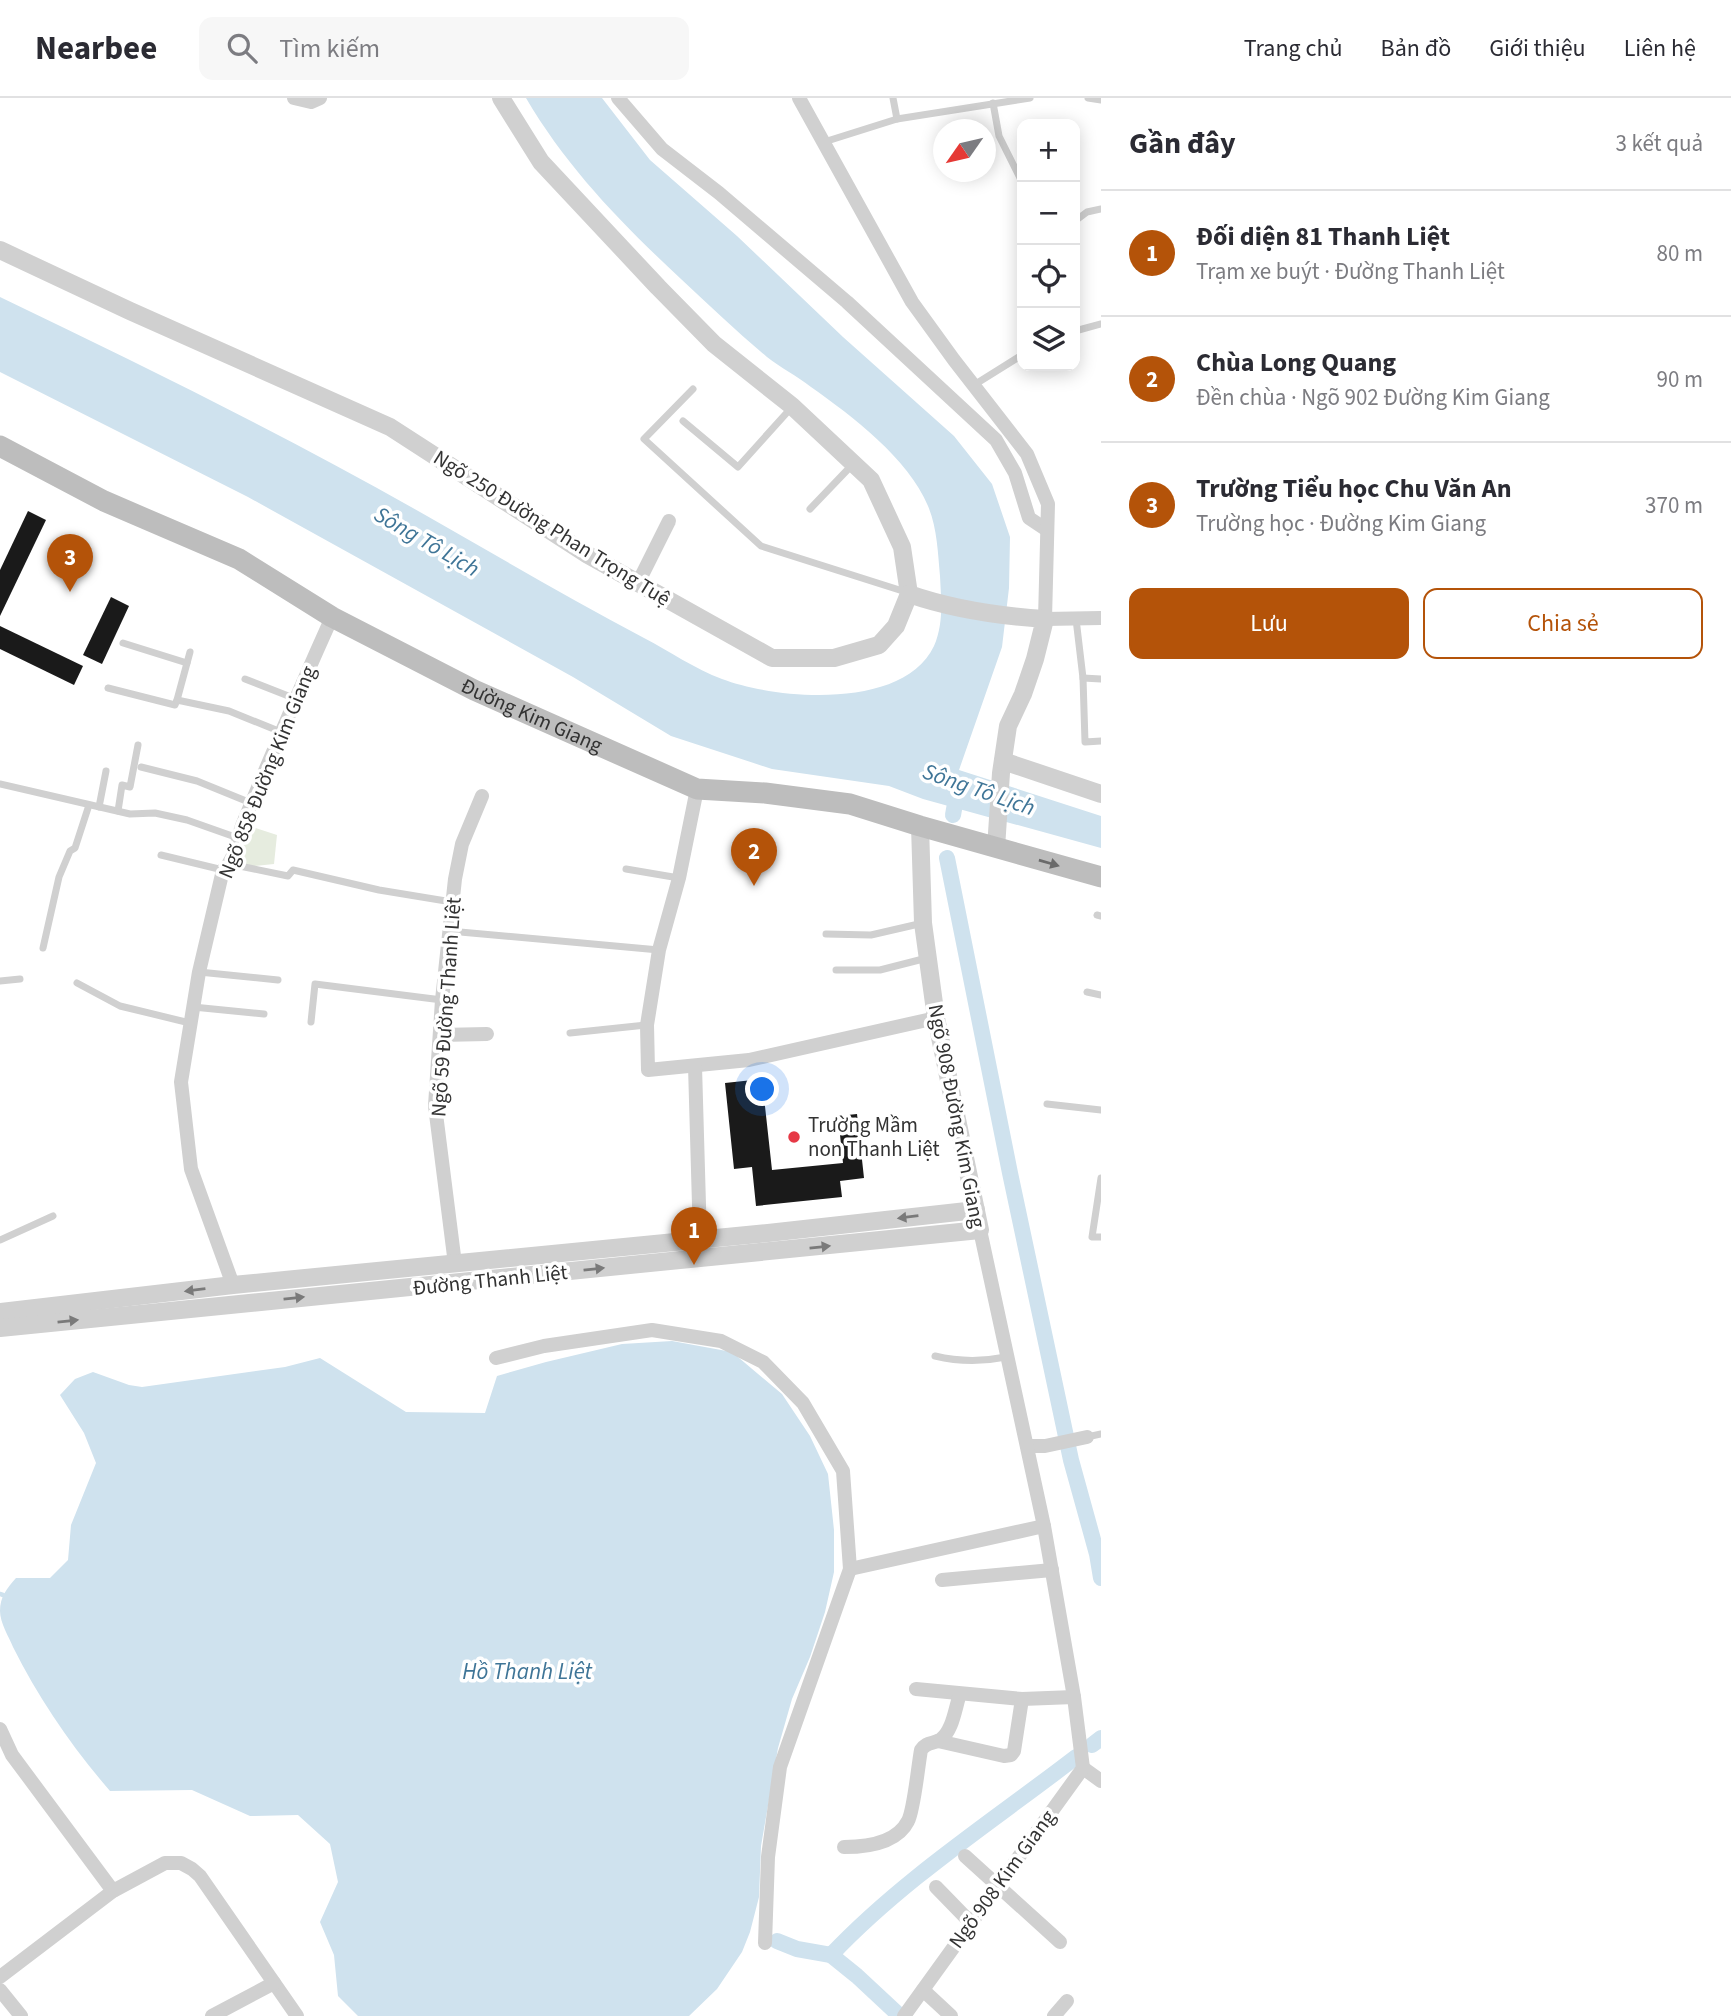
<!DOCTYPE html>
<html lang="vi">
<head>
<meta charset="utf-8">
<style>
  :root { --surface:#fff; --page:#f7f7f7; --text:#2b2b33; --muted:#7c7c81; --line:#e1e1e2; --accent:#b45309 }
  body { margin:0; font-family:"Source Sans 3",sans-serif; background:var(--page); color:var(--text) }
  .controls { position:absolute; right:21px; top:21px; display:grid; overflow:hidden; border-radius:14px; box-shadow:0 4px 18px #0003 }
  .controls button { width:63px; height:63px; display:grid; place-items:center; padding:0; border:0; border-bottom:2px solid var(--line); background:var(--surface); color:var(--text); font:35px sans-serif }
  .compass { position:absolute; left:933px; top:21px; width:63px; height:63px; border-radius:50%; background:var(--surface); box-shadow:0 4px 18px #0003; rotate:236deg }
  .you { position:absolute; left:763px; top:992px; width:24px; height:24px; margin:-18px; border:5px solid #fff; border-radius:50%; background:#1a73e8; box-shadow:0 0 0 10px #1a73e833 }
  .badge { display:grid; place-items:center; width:46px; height:46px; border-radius:50%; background:var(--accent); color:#fff; font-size:23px; font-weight:700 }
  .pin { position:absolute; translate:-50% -58px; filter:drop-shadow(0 2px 4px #0008) }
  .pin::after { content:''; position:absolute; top:37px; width:24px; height:21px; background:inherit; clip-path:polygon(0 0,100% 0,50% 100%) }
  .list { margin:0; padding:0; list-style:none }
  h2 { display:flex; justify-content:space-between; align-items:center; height:91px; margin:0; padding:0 28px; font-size:30px }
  h2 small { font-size:23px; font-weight:400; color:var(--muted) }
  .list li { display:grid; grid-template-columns:46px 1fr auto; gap:21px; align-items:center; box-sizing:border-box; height:126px; padding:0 28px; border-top:2px solid var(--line) }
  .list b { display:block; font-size:26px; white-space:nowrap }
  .list p { margin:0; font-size:23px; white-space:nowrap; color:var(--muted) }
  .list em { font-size:23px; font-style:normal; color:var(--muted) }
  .actions { display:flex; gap:14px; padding:21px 28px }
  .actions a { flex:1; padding:16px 0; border:2px solid var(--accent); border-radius:14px; text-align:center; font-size:24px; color:var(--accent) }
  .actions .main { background:var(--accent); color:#fff }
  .icon { flex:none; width:38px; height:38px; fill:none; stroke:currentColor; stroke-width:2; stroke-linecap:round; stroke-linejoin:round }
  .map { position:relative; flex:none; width:1101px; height:1918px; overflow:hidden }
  header { display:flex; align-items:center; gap:42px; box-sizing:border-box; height:98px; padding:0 35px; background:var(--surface); border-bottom:2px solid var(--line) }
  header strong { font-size:33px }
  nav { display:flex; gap:38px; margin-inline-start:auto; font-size:24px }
  .search { width:490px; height:63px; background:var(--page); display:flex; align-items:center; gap:18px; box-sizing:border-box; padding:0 24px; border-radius:14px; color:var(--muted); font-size:26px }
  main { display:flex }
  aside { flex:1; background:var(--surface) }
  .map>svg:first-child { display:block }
  .green { fill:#e6ecdf }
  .water { fill:#cfe2ee }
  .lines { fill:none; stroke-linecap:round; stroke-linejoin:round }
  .stream { stroke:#cfe2ee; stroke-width:4.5 }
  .canal { stroke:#cfe2ee; stroke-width:16 }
  .building { fill:#1a1a1a }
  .service { stroke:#d0d0d0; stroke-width:7 }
  .minor { stroke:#d0d0d0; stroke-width:14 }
  .tertiary { stroke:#d0d0d0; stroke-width:18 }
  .secondary { stroke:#bdbdbd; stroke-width:21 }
  .oneway { fill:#6a6a6a }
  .oneway2 { fill:#7a7a7a }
  .poi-dot { fill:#e63946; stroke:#fff; stroke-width:2.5 }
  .labels { text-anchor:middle; stroke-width:7; stroke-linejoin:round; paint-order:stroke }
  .street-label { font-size:21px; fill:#333; stroke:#fff }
  .poi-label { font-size:21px; fill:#333; stroke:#fff; text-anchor:start }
  .water-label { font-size:23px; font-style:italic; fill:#3f7597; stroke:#fff }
</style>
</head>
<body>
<header>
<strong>Nearbee</strong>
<div class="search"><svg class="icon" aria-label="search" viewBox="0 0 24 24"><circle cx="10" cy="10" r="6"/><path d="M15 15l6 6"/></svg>Tìm kiếm</div>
<nav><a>Trang chủ</a><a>Bản đồ</a><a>Giới thiệu</a><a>Liên hệ</a></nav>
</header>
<main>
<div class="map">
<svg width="1101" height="1918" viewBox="0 0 1101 1918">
  <rect width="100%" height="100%" fill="#fff"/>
  <polygon class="green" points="249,728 277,737 274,766 255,768 238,765 239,754"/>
  <g class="water">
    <path d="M 526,0 L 602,0 L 650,62 L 737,138 L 843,239 L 954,338 L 992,386 L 1010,439 L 1009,490 L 1002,549 L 959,672 L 1101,718 L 1101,750 L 923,701 L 889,688 L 772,671 L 671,638 L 573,579 L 248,399 L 0,274 L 0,199 C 144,268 288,339 427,418 C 499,459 570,501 644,540 C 669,553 695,571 722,581 C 778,602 904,612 934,548 C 944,525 941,501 940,478 C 938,455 937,429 928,408 C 908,360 852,318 811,289 C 797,278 781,270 767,259 C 737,234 709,207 681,181 C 622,126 567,70 526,0 Z"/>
    <path d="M 672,1243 L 732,1254 L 782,1296 L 810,1338 L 828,1376 L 834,1432 L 834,1474 L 825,1514 L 810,1559 L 792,1601 L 778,1650 L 761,1748 L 759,1799 L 750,1834 L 742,1854 L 717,1891 L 689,1918 L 358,1918 L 338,1898 L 334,1857 L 320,1824 L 338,1784 L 330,1746 L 298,1717 L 250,1718 L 192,1692 L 110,1693 C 72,1649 39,1601 13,1549 C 9,1539 0,1525 0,1513 C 0,1499 7,1490 16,1480 L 50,1480 L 68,1462 L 71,1427 L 96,1365 L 84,1335 L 60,1297 L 75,1281 L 93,1274 L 129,1287 L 142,1289 L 285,1269 L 320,1260 L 406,1314 L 485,1315 L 497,1278 L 546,1264 L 622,1246 Z"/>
  </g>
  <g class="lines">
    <polyline class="stream" points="0,1496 3,1497"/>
    <g class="canal">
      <polyline points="953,717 958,689"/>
      <polyline points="947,760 1010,1075 1071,1362 1097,1456 1101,1480"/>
      <polyline points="1092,1647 1101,1640"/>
      <path d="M 777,1843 L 797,1851 L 831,1857 C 903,1781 993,1723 1076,1659"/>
      <polyline points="831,1857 857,1878 900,1918"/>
    </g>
  </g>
  <g class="building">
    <polygon points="28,413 46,422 0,518 0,472"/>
    <polygon points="111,499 129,508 102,566 83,557"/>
    <polygon points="0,528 83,568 74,587 0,551"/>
    <polygon points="762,981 772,1072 843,1065 838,1018 857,1016 864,1080 840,1083 842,1099 756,1108 752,1069 734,1071 725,985"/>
  </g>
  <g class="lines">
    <g class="service">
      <polyline points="893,0 897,21"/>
      <polyline points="1088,0 1101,2"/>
      <polyline points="993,5 999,38 1022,84"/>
      <polyline points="824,44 897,21 1030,0"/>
      <polyline points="1075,123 1087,114 1101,111"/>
      <polyline points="1075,233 1101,226"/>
      <polyline points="974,287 1022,257"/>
      <polyline points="693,291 644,341 761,448 909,495"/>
      <polyline points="683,323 738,369 792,309"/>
      <polyline points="810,411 853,366"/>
      <polyline points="1076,521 1083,580 1085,644 1101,643"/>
      <polyline points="123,545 187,565"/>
      <polyline points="1083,580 1101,581"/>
      <polyline points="245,581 296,601"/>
      <polyline points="108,590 175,607 177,602 229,613 281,634"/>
      <polyline points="177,602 190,554"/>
      <polyline points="141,669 197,683 251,705"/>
      <polyline points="0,686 130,716 155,715 187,722 238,740"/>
      <polyline points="99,709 106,673"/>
      <polyline points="118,713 122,687 130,689 138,647"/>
      <polyline points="161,757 223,772"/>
      <polyline points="230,766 288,778 293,772 379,792 452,804"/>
      <polyline points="626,771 679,780"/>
      <polyline points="1097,817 1101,818"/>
      <polyline points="449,833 659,852"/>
      <polyline points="826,836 871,837 923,825"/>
      <polyline points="43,850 59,779 70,753 75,750 89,707"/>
      <polyline points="836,872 880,872 927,860"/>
      <polyline points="199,874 278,882"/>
      <polyline points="0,883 20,881"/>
      <polyline points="77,885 120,908 190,925"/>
      <polyline points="1087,894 1101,897"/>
      <polyline points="193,909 264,916"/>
      <polyline points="311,924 315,886 442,902"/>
      <polyline points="570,935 646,927"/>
      <polyline points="1047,1006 1101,1012"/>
      <polyline points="1101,1080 1092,1139 1101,1139"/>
      <polyline points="0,1142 53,1118"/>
      <path d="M 935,1258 C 960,1264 981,1264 1006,1259"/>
      <polyline points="1087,1339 1101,1336"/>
    </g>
    <g class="minor">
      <polyline points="294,0 311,4 320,0"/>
      <polyline points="618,0 662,51 719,95 847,204 996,342 1015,375 1029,420 1047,432"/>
      <polyline points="799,0 912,204 954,262 1027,356 1048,406 1045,521 1101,520"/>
      <polyline points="638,485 669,423"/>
      <polyline points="697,691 679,780 659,852 647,927 648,972 749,962 936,920"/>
      <polyline points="440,937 487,936"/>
      <polyline points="695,968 700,1142"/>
      <polyline points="455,1166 435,1008 442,902 455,781 462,746 482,698"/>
      <path d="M 233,1187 L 191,1071 L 181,984 L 199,874 L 223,772 C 235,762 237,743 242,728 C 271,658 301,588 332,519"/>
      <polyline points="496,1260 544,1248 652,1232 721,1243 763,1264 803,1305 843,1373 850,1471 780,1669 768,1759 765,1845"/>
      <polyline points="1029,1348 1045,1348 1087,1339"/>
      <polyline points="850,1471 1044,1428"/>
      <polyline points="942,1482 1052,1472"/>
      <polyline points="916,1591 1022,1601 1074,1599"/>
      <polyline points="0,1631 12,1657 113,1793"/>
      <polyline points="938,1643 1004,1658 1011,1657 1014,1653 1022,1601"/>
      <polyline points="1083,1670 1101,1683"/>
      <path d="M 844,1749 C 866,1749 897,1745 908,1723 C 914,1712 918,1668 921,1652 C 926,1644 932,1646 940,1642 C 953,1633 955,1610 960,1596"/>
      <polyline points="965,1758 1060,1844"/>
      <polyline points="936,1789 971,1825"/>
      <polyline points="0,1879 113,1793 165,1765 181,1765 192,1771 200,1778 297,1918"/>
      <polyline points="0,1892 21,1918"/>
      <polyline points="923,1892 951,1918"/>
      <polyline points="212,1918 274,1885"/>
      <polyline points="904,1918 1083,1670 1074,1599 1044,1428 980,1132"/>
      <polyline points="1054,1918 1067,1903"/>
    </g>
    <g class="tertiary">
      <polyline points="501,0 541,64 658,189 714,246 792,308 871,382 902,449 909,496"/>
      <polyline points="0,152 130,213 390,329 588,457 772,560 834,560 879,547 896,528 909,496"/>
      <path d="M 909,496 C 952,511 999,518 1045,521 L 1035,561 L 1023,596 L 1008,628 L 1001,675 L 996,750"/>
      <polyline points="1003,663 1101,696"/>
      <polyline points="0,1214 233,1187 768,1135 976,1112"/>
      <polyline points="0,1230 980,1132 936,920 923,825 920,728"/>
    </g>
    <path class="secondary" id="s1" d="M 0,348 L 104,403 L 239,461 L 332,519 L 474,592 L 697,691 L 765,695 L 850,706 L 920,728 L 1101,779"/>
  </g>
  <defs><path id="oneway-solid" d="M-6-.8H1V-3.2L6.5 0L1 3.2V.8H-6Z" transform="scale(1.75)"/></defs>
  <use class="oneway" href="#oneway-solid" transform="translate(1049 765) rotate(16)"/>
  <g class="oneway2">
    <use href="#oneway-solid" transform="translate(908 1119) rotate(173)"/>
    <use href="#oneway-solid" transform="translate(820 1149) rotate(-6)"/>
    <use href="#oneway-solid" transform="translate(594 1171) rotate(-6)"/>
    <use href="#oneway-solid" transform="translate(195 1192) rotate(173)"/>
    <use href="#oneway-solid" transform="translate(294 1200) rotate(-6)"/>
    <use href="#oneway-solid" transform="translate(68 1223) rotate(-6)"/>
  </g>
  <circle class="poi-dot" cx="794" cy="1039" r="7"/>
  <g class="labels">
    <g class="street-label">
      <text transform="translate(552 430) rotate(32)" y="7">Ngõ 250 Đường Phan Trọng Tuệ</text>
      <text dy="7" stroke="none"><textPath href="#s1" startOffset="597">Đường Kim Giang</textPath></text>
      <text transform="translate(267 674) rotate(-68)" y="7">Ngõ 858 Đường Kim Giang</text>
      <text transform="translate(446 909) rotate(-86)" y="7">Ngõ 59 Đường Thanh Liệt</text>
      <text transform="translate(957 1018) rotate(79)" y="7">Ngõ 908 Đường Kim Giang</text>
      <text transform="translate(490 1182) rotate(-6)" y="7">Đường Thanh Liệt</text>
      <text transform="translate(1002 1781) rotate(-54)" y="7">Ngõ 908 Kim Giang</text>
    </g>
    <g class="poi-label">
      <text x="808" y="1034">Trường Mầm<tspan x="808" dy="24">non Thanh Liệt</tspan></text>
    </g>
    <g class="water-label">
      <text transform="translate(427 443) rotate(30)" y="8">Sông Tô Lịch</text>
      <text transform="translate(979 691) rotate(19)" y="8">Sông Tô Lịch</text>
      <text x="527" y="1581">Hồ Thanh Liệt</text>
    </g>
  </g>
</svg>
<div class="controls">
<button>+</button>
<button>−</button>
<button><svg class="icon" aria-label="locate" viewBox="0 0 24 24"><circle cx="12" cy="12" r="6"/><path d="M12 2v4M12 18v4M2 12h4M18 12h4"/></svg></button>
<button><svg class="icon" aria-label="layers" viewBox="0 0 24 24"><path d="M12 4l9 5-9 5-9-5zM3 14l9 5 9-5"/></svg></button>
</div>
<svg class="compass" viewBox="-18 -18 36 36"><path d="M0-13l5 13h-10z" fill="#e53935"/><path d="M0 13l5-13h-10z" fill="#7c7c81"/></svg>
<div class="you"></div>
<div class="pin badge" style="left:694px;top:1167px">1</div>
<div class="pin badge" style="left:754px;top:788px">2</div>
<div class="pin badge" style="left:70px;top:494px">3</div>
</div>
<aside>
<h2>Gần đây<small>3 kết quả</small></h2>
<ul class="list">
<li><span class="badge">1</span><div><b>Đối diện 81 Thanh Liệt</b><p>Trạm xe buýt · Đường Thanh Liệt</p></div><em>80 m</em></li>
<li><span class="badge">2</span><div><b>Chùa Long Quang</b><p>Đền chùa · Ngõ 902 Đường Kim Giang</p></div><em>90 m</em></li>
<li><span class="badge">3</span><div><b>Trường Tiểu học Chu Văn An</b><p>Trường học · Đường Kim Giang</p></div><em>370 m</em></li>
</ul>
<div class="actions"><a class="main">Lưu</a><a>Chia sẻ</a></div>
</aside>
</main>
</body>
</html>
